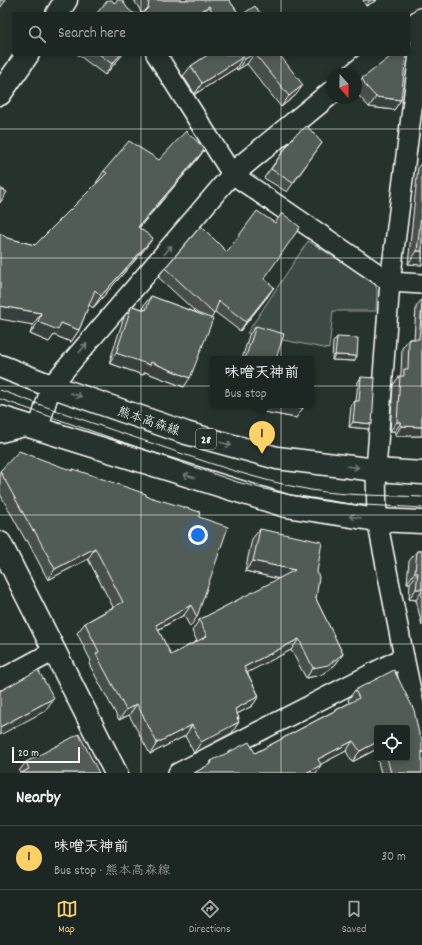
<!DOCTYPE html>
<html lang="en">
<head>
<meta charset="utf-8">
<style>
  :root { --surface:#1c2622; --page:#29322f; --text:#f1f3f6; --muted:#a0a5a5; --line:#3a4340; --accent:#ffd166 }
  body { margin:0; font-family:Dekko,"Klee One",sans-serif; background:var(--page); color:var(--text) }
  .controls { position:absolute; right:12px; bottom:12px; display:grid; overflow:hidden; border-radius:4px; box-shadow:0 2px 6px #0003 }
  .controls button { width:36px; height:36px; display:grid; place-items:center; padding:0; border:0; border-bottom:1px solid var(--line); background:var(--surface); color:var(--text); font:20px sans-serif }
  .compass { position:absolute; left:326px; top:68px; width:36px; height:36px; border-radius:50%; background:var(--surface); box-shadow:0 2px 6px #0003; rotate:160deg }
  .scale { position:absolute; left:12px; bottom:10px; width:68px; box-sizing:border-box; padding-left:4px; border:2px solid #fff; border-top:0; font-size:11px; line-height:14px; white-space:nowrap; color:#fff; -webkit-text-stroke:3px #26332d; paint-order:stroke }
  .you { position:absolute; left:198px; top:535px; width:14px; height:14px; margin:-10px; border:3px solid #fff; border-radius:50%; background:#1a73e8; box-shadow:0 0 0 6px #1a73e833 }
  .badge { display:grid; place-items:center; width:26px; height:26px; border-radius:50%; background:var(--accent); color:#111; font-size:13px; font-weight:700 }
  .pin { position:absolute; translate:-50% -33px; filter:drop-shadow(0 1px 2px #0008) }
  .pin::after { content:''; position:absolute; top:21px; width:14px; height:12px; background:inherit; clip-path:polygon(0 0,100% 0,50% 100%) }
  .popup { position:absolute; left:210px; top:356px; width:104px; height:52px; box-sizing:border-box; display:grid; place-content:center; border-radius:4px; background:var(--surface); filter:drop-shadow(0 1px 3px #0005); font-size:13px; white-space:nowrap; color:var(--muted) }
  .popup b { font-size:15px; color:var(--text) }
  .popup::after { content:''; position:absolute; left:50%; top:100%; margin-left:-8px; border:8px solid transparent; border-top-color:var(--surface) }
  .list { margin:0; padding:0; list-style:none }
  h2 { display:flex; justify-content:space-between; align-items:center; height:52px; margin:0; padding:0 16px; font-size:17px }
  h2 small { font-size:13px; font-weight:400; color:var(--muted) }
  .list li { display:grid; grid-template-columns:26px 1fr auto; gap:12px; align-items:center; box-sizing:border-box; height:64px; padding:0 16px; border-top:1px solid var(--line) }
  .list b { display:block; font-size:15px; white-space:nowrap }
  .list p { margin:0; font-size:13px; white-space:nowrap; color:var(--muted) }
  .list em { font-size:13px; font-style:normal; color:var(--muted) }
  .icon { flex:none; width:22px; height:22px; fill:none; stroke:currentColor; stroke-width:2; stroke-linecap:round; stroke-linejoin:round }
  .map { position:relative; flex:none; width:422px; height:773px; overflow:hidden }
  .search { position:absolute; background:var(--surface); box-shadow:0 2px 6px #0003; left:12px; right:12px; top:12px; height:44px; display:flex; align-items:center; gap:10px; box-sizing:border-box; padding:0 14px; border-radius:4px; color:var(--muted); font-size:15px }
  .sheet { height:116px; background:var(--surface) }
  nav { display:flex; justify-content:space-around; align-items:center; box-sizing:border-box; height:56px; border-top:1px solid var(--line); background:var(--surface); font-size:11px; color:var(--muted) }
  nav a { display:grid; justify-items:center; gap:2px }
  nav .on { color:var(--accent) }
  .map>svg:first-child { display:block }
  .green { fill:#3e4944; stroke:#9ea4a2 }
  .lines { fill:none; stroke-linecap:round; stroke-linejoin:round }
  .minor-casing { stroke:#fff; stroke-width:22 }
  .tertiary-casing { stroke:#fff; stroke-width:25 }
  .primary-casing { stroke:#fff; stroke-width:25 }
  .minor { stroke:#26332d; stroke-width:19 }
  .tertiary { stroke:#26332d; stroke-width:22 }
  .primary { stroke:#26332d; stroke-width:22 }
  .tram { stroke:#fff; stroke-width:1 }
  .wall { fill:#464f4b; stroke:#fff }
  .shaded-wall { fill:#39403d; stroke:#fff }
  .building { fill:#515c57; stroke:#fff }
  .oneway { stroke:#727a76 }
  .grid { fill:none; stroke:#fff; stroke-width:1; stroke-opacity:0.55 }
  .labels { text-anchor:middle; stroke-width:3; stroke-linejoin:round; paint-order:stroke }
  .shield { fill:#26332d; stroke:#bec2c0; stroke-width:1 }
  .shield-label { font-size:12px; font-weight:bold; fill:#fff }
  .street-label { font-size:13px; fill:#fff; stroke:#26332d }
</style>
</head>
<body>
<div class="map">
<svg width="422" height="773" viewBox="0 0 422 773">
  <rect width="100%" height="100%" fill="#26332d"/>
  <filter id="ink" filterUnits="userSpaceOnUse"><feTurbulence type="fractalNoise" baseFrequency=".025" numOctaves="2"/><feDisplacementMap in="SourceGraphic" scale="8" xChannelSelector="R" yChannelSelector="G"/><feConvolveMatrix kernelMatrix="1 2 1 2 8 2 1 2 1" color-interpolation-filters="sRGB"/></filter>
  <g filter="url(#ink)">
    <polygon class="green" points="308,241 374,281 377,290 376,311 333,311 329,349 247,333"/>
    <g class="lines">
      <defs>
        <g id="minor">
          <polyline points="422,30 390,282 376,470 377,520 404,657 422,742"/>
          <polyline points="156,54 232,174 390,282 422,284"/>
          <polyline points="38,430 51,386 232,174"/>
          <polyline points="0,680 54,651"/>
          <polyline points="178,773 404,657"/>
        </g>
        <g id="tertiary">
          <polyline points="57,14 66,0"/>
          <polyline points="408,30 422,19"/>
          <polyline points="354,74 379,54"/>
          <polyline points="0,94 28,54"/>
          <polyline points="232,174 332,92"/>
          <polyline points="0,431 24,425"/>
          <polyline points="0,543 116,773"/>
        </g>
        <g id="primary">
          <polyline points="0,366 51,386 186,433 277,458 376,470 422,473"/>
          <polyline points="0,417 286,506 377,520 422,522"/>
        </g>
      </defs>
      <use href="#minor" class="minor-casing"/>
      <use href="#tertiary" class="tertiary-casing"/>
      <use href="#primary" class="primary-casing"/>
      <use href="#minor" class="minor"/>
      <use href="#tertiary" class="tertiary"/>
      <use href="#primary" class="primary"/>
      <g class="tram">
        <path d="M 0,390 C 51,409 103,427 154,444 C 206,462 256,480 311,490 C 347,496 385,495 422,497"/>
        <path d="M 0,399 L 237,482 C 271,491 305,499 339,503 C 367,506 395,506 422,508"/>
      </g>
    </g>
    <g class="wall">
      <polygon points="134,0 229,0 239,14 139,14 141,13 139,8"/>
      <polygon points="363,0 377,0 366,6"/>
      <polygon points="77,54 123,54 105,75"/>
      <polygon points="209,54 279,54 296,95 281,107 247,64 237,70 236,68 195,94 183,76 191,66"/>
      <polygon points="362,78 401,100 394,110 369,107 359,96 356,88 356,87"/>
      <polygon points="294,136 322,143 287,192 264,178"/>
      <polygon points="205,149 196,161 139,228 144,250 93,308 89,305 79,330 71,342 54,335 49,342 30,334 33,325 7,238 35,245 97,183 96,183 104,171 159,160"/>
      <polygon points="422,162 422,265 408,264 418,167"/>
      <polygon points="227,252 264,279 268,296 240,331 215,312 211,319 184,387 145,372 143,375 109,363 124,317 132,306 143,309 144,305 151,296 197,313 158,277 165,268"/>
      <polygon points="422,299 422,436 395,436 395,431 390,431 393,385 401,374 402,348 409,339 414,339 416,307"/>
      <polygon points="256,326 276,359 242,359 249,335"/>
      <polygon points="337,337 357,356 354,361 332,360 333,342"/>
      <polygon points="361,377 368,429 349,427 351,406 355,401 356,401 358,382"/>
      <polygon points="251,405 304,405 303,408 296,418 264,412 265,409"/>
      <polygon points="73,469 146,496 199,517 197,617 190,627 184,615 158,630 171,655 197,641 192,631 199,620 279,579 245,571 252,539 260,529 317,572 316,599 343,654 335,665 321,675 306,678 291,650 247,672 259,696 252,706 237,714 239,718 232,733 194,753 185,736 150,754 129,715 119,720 89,664 91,661 77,633 85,623 113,607 88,559 48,580 27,540 26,541 0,494 0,471 72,471"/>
      <polygon points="417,551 422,551 422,626 416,600 409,599 410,583 407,583 409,561"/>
      <polygon points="355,690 422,773 381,773 377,758 407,758 377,728 377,757 375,750 352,762 346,751 321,764 209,765 211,761 255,753 349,703 348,700"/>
      <polygon points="26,762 99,773 20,773 19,771"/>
    </g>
    <g class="shaded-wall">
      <polygon points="370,0 377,0 366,6"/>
      <polygon points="209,6 203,14 197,14"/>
      <polygon points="121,54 123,54 105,75 112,64"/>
      <polygon points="253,54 254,54 247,64 237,70 245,59"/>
      <polygon points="243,57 236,68 195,94 202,83"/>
      <polygon points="303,85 296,95 281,107 289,96"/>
      <polygon points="376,97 401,100 394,110 369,107"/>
      <polygon points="205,149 196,161 130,238 138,227"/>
      <polygon points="153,238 144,250 93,308 101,296"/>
      <polygon points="417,251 422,251 422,265 408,264"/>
      <polygon points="274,287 268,296 240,331 246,322"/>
      <polygon points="0,306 41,313 33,325 0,319"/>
      <polygon points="38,322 61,323 79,330 71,342 54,335 49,342 30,334"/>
      <polygon points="116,353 151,362 190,378 184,387 145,372 143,375 109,363"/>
      <polygon points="335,355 357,356 354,361 332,360"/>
      <polygon points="251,405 268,405 265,409"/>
      <polygon points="269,405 285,405 303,408 296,418 264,412"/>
      <polygon points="353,422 372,424 368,429 349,427"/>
      <polygon points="397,422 401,422 395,431 390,431"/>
      <polygon points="401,426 422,427 422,436 395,436"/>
      <polygon points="95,548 88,559 48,580 55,569"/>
      <polygon points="253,561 295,570 288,581 245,571"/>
      <polygon points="415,572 418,573 410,583 407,583"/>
      <polygon points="416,589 422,589 422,591 416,600 409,599"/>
      <polygon points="191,605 184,615 148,635 156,625"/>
      <polygon points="299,639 291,650 237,678 244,667"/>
      <polygon points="343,654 335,665 321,675 306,678 313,668"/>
      <polygon points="259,696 252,706 227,719 235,709"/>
      <polygon points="54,698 45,711 0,735 0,727"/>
      <polygon points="137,704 129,715 119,720 126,710"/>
      <polygon points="239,718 234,725 239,722 232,733 194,753 201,742"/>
      <polygon points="192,725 185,736 150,754 157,743"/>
      <polygon points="353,741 346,751 310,770 318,759"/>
      <polygon points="377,742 377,748 375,750 352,762 360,751"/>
      <polygon points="321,765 316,773 306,773"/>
    </g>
    <g class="building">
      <polygon points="0,0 6,0 0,8"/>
      <polygon points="108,0 112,0 114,3 118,0 122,0 128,9 133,13 138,14 96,14"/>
      <polygon points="148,0 229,0 239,14 214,14 209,6 197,14 139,14 144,12 148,8 149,2"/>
      <polygon points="255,6 261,14 243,14"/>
      <polygon points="99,54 121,54 112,64"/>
      <polygon points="209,54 253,54 245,59 243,57 202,83 191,66"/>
      <polygon points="255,54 279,54 303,85 289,96"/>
      <polygon points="394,54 406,54 401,100 376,97 366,86 362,78 368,74"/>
      <polygon points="307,126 322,143 293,183 271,169 294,136"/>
      <polygon points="186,131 205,149 138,227 153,238 101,296 95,290 79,330 61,323 58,330 38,322 41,313 0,306 0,233 7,238 35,245 107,173 104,171 129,141 159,160"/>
      <polygon points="0,188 7,192 0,203"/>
      <polygon points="422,206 422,251 417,251"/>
      <polygon points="257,211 275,223 282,213 300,227 264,279 274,287 246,322 219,301 214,314 165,268 201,226 227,252"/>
      <polygon points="151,296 213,319 190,378 151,362 150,365 116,353 131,308 132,306 146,310"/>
      <polygon points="422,305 422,427 401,426 401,422 397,422 400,376 404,376 404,369 408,369 409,339 419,339"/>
      <polygon points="256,326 284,334 276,359 245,359"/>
      <polygon points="337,337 358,338 357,356 335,355"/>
      <polygon points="361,377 375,378 372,424 353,422 355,401 359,401"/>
      <polygon points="285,405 304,405 303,408"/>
      <polygon points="19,451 73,471 73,469 91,475 146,494 146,496 200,512 199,517 228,527 197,617 191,605 156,625 171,655 207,636 199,620 295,570 253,561 260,529 322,542 317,572 319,577 316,599 343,654 328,665 313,668 299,639 244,667 259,696 235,709 239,718 237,718 239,722 201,742 192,725 157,743 137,704 126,710 96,654 99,652 85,623 123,602 95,548 55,569 34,530 33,531 0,471"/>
      <polygon points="417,551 422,551 422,589 416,589 418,573 415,572"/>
      <polygon points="38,670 54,698 0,727 0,691"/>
      <polygon points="394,670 414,710 419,734 422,739 422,773 391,773 387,758 407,758 407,728 377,728 377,742 360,751 353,741 318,759 321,765 306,773 194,773 212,763 211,761 249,742 255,753 359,698 355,690"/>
      <polygon points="79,734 99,773 21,773 29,769 26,762"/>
    </g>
    <defs><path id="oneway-shaft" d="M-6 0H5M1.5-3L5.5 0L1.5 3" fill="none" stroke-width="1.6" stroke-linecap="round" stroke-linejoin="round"/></defs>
    <g class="oneway">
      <use href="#oneway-shaft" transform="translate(168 250) rotate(-50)"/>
      <use href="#oneway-shaft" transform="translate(83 348) rotate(-50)"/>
      <use href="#oneway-shaft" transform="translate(76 395) rotate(19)"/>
      <use href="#oneway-shaft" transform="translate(226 444) rotate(16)"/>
      <use href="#oneway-shaft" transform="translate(353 467) rotate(7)"/>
      <use href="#oneway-shaft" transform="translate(189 476) rotate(-163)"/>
      <use href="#oneway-shaft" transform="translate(355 517) rotate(-171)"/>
    </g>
  </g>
  <path class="grid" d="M 141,0 L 141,14M 281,0 L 281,14M 141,54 L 141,773M 281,54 L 281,773M 0,129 L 422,129M 0,258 L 422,258M 0,386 L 422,386M 0,515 L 422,515M 0,644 L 422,644"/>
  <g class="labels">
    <rect class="shield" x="196" y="429" width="20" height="20" rx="3"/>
    <g class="shield-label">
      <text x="206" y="443">28</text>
    </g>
    <g class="street-label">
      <text transform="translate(149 420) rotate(19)" y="5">熊本高森線</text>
    </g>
  </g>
</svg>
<div class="controls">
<button><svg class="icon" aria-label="locate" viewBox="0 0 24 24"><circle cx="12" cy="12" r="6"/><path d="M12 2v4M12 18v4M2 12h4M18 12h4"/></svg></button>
</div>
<svg class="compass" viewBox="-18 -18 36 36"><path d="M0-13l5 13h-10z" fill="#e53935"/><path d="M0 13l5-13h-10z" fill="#a0a5a5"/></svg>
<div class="scale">20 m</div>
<div class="you"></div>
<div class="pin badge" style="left:262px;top:454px">1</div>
<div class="popup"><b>味噌天神前</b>Bus stop</div>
<div class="search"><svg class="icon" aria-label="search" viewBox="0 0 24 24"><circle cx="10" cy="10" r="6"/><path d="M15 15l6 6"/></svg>Search here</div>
</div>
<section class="sheet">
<h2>Nearby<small></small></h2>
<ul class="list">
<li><span class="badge">1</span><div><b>味噌天神前</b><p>Bus stop · 熊本高森線</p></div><em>30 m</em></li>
</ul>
</section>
<nav>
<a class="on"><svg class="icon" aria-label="map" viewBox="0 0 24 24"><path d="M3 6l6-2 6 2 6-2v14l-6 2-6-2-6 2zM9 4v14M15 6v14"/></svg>Map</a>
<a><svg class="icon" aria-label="directions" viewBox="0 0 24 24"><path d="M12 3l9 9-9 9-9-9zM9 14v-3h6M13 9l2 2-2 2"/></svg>Directions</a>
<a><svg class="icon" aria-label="saved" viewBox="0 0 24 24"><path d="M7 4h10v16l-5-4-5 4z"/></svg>Saved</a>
</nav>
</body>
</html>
